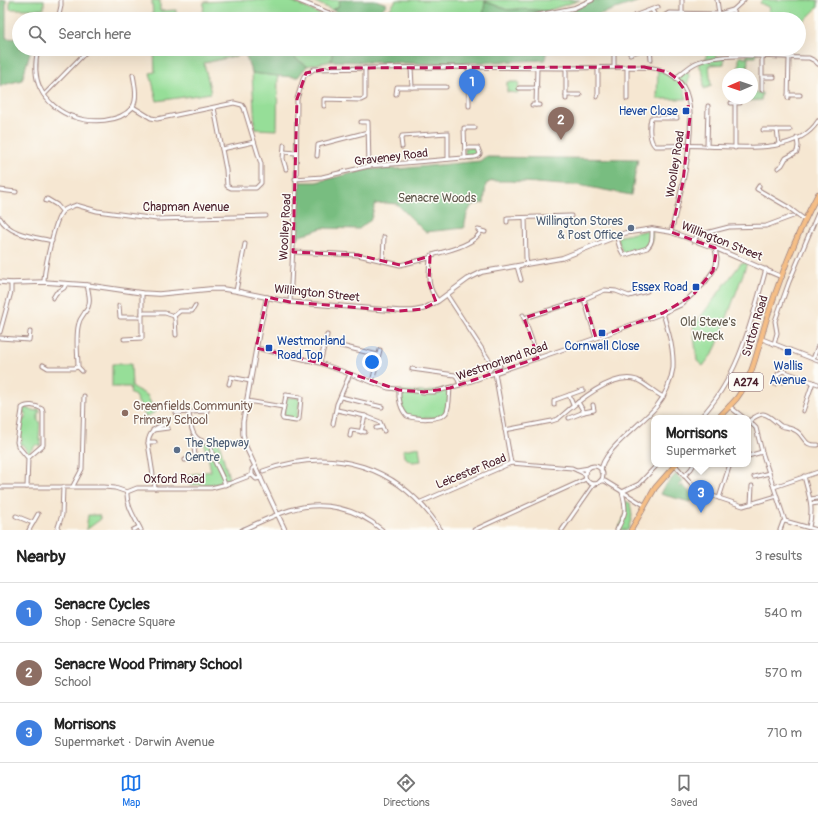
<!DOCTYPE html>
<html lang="en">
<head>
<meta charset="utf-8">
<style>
  :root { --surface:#fff; --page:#f6f6f6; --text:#222; --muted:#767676; --line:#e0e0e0; --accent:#1a73e8 }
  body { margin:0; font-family:Pangolin,sans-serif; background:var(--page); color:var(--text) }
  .compass { position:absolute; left:722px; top:68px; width:36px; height:36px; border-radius:50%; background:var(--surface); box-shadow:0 4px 16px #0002; rotate:268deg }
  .you { position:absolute; left:372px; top:362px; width:14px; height:14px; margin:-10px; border:3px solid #fff; border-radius:50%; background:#1a73e8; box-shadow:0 0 0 6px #1a73e833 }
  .badge { display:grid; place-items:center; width:26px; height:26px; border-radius:50%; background:var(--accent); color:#fff; font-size:13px; font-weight:700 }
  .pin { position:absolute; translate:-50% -33px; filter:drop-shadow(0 1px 2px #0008) }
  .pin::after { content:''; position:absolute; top:21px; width:14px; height:12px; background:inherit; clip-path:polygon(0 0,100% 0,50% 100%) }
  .popup { position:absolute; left:651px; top:415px; width:100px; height:52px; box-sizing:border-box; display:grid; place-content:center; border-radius:8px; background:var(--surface); filter:drop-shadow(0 1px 3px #0005); font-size:13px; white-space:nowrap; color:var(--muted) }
  .popup b { font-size:15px; color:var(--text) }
  .popup::after { content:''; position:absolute; left:50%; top:100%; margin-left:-8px; border:8px solid transparent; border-top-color:var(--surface) }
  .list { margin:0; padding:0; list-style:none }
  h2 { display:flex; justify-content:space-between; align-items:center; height:52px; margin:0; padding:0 16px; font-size:17px }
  h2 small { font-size:13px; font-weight:400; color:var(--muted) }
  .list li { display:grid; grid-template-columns:26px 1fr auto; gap:12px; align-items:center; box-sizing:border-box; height:60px; padding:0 16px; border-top:1px solid var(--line) }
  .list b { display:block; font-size:15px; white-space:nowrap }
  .list p { margin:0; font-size:13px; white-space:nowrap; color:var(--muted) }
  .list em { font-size:13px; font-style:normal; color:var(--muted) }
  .icon { flex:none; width:22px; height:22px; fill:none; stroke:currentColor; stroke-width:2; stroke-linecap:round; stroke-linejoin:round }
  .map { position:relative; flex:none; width:818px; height:530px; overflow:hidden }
  .search { position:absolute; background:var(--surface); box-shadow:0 4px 16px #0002; left:12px; right:12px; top:12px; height:44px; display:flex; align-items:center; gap:10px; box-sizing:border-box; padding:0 14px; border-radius:22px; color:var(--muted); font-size:15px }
  .sheet { height:232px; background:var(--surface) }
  nav { display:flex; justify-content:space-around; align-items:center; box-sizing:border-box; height:56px; border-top:1px solid var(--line); background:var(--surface); font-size:11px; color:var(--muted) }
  nav a { display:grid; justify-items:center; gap:2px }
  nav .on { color:var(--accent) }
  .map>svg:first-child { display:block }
  .green { fill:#96de98; stroke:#707e62 }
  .forest { fill:#78bd80; stroke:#616e56 }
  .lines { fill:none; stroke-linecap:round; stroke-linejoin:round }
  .minor-casing { stroke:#a0837e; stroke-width:5 }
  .tertiary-casing { stroke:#a0837e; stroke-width:5.5 }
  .primary-casing { stroke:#a0837e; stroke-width:6 }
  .minor { stroke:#fff; stroke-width:3 }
  .tertiary { stroke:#fff; stroke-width:3.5 }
  .primary { stroke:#f5be86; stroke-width:4.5 }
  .marked { fill:none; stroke:#c2185b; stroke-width:3; stroke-dasharray:8 5; stroke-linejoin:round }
  .transit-dot { fill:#1a4fb4; stroke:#fdfcf7; stroke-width:1.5 }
  .service-dot { fill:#5c6f8a; stroke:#fdfcf7; stroke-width:1.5 }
  .education-dot { fill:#8d6e63; stroke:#fdfcf7; stroke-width:1.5 }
  .labels { text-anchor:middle; stroke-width:3; stroke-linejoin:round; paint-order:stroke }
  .shield { fill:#fdfcf7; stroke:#806168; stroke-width:1 }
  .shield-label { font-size:11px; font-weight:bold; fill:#4a1f2b }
  .transit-label { font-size:12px; fill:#164399; stroke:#fdfcf7; text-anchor:end }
  .street-label { font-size:12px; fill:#4a1f2b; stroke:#fdfcf7 }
  .park-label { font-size:12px; fill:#61584c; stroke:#fdfcf7 }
  .service-label { font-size:12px; fill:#4e5e75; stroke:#fdfcf7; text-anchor:end }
  .education-label { font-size:12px; fill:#785e54; stroke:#fdfcf7; text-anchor:start }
</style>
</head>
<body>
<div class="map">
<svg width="818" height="530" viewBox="0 0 818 530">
  <rect width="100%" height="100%" fill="#fdfcf7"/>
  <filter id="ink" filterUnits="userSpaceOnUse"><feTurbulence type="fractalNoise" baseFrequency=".025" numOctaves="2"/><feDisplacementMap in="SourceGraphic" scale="8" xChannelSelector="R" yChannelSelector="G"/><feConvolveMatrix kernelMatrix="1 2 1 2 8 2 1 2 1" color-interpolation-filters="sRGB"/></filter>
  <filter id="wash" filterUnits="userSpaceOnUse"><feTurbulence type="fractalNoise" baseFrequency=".012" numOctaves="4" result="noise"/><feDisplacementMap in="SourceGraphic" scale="16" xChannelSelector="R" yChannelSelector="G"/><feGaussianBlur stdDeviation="0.9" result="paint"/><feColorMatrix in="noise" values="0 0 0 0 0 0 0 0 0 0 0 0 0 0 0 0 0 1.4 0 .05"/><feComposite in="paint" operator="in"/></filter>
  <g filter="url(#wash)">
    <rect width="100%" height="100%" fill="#f6e7d2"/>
    <g class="green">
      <rect x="10" y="0" width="34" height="9"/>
      <polygon points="152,0 160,0 160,11 176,10 176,15 203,15 204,2 237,0 289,0 330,19 153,19"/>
      <polygon points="311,0 340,0 338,7 332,10"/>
      <polygon points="396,0 580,0 547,11 520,9 507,10 485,1 483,19 381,19 390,9"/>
      <polygon points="762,0 818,0 818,7 799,26 799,19 765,19 770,8 760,3"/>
      <polygon points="154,49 245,49 245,54 204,63 211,93 157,101 150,73 155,72"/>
      <polygon points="292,49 333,49 331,61 307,66 295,58"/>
      <polygon points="707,49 716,49 716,57 724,57 724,64 709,65 711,86 704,89 703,74 698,62 706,59"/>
      <polygon points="748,49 756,49 756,57 748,57 747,74 739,74 739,57 747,57"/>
      <path d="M 658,68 L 676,78 L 686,70 C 691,76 690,83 683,87 L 687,99 L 657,99 Z"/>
      <polygon points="252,73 278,76 277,130 255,129"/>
      <polygon points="507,82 519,82 518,93 507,92"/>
      <polygon points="752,92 762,93 761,100 746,101 745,98 752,98"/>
      <polygon points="475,147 479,151 478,156 465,158 465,148"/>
      <polygon points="652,229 652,239 647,248 623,254 617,237"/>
      <polygon points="741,263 747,263 717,345 713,353 703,366 697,361 693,327"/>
      <polygon points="112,364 131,364 132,387 147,395 155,412 146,417 135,396 130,393 131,390 130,387 112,387"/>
      <polygon points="450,388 446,413 436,418 411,418 403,413 399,390 424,392"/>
      <polygon points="287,397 299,398 300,400 297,418 295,420 284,418 283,416"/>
      <polygon points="28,407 28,409 37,411 38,408 41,412 38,412 38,421 40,422 39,440 41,440 41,445 39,446 37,444 29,452 30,454 25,453 27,451 22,444 19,445 18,443 21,443 22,437 20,437 23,419 25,419 26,413 23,413 24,408"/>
      <polygon points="216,441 219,442 230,482 216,484 189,485 188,475 211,471 207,451 205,449 204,443 206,442"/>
      <polygon points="419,447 421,461 413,462 404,457 403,450"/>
      <polygon points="625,501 630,503 632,516 628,530 618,530 626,513"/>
      <polygon points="88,515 99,515 101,519 86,530"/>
    </g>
    <g class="forest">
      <polygon points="0,0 6,0 6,38 19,39 19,49 31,49 22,80 3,85 0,87"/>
      <polygon points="340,0 375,0 387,4 373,19 355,19 332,10 338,7"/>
      <polygon points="592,0 643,0 585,19 527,19 572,11"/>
      <polygon points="485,1 507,10 520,9 547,11 519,16 483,19"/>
      <polygon points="245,49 292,49 295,58 307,66 298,77 278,76 252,73 245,54"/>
      <polygon points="333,49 547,49 545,60 437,64 331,61"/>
      <polygon points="485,157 638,159 631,195 578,185 562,185 510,181 492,181 486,184 484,203 472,205 467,214 464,228 425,232 397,204 386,203 375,204 371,219 359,229 322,228 297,237 298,182 316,182 370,169 398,169 480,161"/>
      <polygon points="676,474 683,481 679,486 680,488 682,485 694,496 694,499 690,502 660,494 663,488"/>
    </g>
  </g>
  <g filter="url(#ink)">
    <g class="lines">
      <defs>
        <g id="minor">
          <polyline points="682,0 682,13"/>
          <polyline points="717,0 719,14"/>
          <polyline points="652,10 657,19"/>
          <polyline points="733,10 738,19"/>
          <polyline points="634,16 658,7"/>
          <polyline points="58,19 61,6 61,0"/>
          <polyline points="659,19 669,13 719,14 733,10 744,0"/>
          <path d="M 38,49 C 35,62 34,75 40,88 C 46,101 60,113 74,117 C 91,123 119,123 132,108 C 138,100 135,85 133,75"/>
          <polyline points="650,49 651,60"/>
          <polyline points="630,54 644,49"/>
          <polyline points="762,57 762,90"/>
          <polyline points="614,67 614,54 616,49"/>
          <polyline points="411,68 412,87"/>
          <polyline points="566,68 566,99"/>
          <polyline points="762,77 774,77"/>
          <path d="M 676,78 C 683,72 690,65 698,62 C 724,51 780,58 809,58 L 815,61 L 818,64"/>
          <polyline points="519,88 537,88"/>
          <polyline points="396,94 397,87 446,87"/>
          <polyline points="44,95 89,49"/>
          <polyline points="566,95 580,95"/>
          <polyline points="788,95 800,95"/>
          <polyline points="597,97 598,94 598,68"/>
          <polyline points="788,98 789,58"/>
          <polyline points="627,99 627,67"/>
          <polyline points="731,103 740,103"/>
          <polyline points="735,103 735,148"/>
          <polyline points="532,105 540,105"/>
          <polyline points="536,105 537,68"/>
          <polyline points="324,106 324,99 361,100 365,98 365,68"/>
          <polyline points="469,106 469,68"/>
          <polyline points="133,107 151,118 157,119 234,103 242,105 244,108 261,164 261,183 256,188 231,188 227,186 226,170 214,108"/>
          <path d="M 677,118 L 651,118 C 649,126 649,141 655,146 C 672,146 688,145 704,146 C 739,147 797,155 818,121"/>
          <polyline points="361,122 368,122 369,166"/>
          <polyline points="763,130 790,130"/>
          <polyline points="777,130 779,144"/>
          <polyline points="284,145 283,159 286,169"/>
          <polyline points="707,146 708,106"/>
          <polyline points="402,147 401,139 402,136 448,133 448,159"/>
          <polyline points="222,149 254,142"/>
          <polyline points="284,152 296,153"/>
          <polyline points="317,156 318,145 368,132"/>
          <polyline points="465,158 464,128 475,128"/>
          <polyline points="778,168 782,165 786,158 797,152 798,146 797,138"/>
          <polyline points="295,179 322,177 369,166 475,157 478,156 480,154 478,148 465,148"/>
          <polyline points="759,186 757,189 788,207 805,220"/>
          <polyline points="0,190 16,192"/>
          <polyline points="46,201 47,199 57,205 62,211"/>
          <path d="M 0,218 C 9,235 35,237 52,241"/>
          <polyline points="525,218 526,258 527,264"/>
          <polyline points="507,222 507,218 571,216"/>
          <polyline points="478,230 485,232"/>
          <path d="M 617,237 C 618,243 620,249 623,254 L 626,255 L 647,248 C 653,243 652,236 652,229"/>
          <polyline points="693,241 698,235 729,227 766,226 793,216"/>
          <path d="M 293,252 L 358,255 L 400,265 L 429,258 L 432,255 C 446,251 475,245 481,231"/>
          <path d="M 429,258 L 430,259 C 429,276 426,286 438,301"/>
          <polyline points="383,260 384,237"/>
          <polyline points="517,266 521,280"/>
          <path d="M 44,282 C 44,270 55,219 62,212 C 65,208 72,207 76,205 L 97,211 L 157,219 L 266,216"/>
          <polyline points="236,291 245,244"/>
          <polyline points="447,295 493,366"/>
          <polyline points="53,298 56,293 64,288 66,284"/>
          <polyline points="584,299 605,290 616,291 629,296 647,291"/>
          <path d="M 290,302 L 296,192 L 297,99 L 304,76 L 314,69 L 440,67 L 561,68 L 644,67 C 662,68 679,75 686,92 C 699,127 680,196 671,232"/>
          <polyline points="119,306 120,317 141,317"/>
          <polyline points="142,313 165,313 174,316 180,311 192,311 195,306"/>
          <polyline points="523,315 538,358"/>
          <polyline points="174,316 175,319 176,335"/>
          <polyline points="524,318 584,299 596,338"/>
          <polyline points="0,332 11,292 11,283"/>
          <polyline points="0,338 29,340 30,332"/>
          <polyline points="124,339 142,338 142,293"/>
          <polyline points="762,339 818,361"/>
          <polyline points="325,342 378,355"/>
          <polyline points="774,344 777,333 775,321 789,282 818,213"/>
          <polyline points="256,348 320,363 388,388 424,392 434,392 460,385 596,338 663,313 681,305 704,284 713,271 716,265 717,259 715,248"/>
          <polyline points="813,359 818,346"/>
          <polyline points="320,363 327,335"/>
          <polyline points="43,365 48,368 74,368 78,367"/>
          <polyline points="412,369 455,375 457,377 460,385"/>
          <path d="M 82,371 L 78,367 C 78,354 75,335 79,323 C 80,318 83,316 85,312 C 92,304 89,295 87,285"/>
          <polyline points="489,371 493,366 500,366"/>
          <polyline points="495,373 511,463"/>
          <polyline points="776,380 782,382"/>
          <polyline points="372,382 380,350"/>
          <polyline points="229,384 231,377 250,381"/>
          <polyline points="775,384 778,374 783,371 818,384"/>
          <path d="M 399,390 C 398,399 401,410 407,416 C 415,419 440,421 446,413 C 450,407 449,395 450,388"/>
          <polygon points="286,395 300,397 301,398 299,419 296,421 283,419 282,417"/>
          <polyline points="569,395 573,405"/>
          <polyline points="341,397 382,407"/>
          <polyline points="247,401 283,407"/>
          <polyline points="578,402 584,412"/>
          <polyline points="554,405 554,401 555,400 583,390"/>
          <polyline points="729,406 744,418"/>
          <polyline points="337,410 365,416 380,422 384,431"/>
          <polyline points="803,411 813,382"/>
          <path d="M 189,412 C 190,421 191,436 200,440 C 204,442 209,442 211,447 C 212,451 212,455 214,459 C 217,468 223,476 225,485"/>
          <polyline points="176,413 207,411"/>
          <polyline points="569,418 584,412 594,410 593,405"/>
          <path d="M 700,418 C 739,377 751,322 766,269"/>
          <polyline points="748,420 756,428 762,452 785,521 817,530"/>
          <path d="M 749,421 C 753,418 759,414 763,414 C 769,414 776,423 781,426 C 787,428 794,428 799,433 C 806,440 805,446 818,445"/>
          <polyline points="333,424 337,404 350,374"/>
          <polyline points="376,428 382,427"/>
          <polyline points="153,430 168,428"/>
          <path d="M 505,430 L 552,421 L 558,419 C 575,404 612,371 637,380 C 646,384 654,392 663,397"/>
          <polyline points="361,432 365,416"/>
          <polyline points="350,436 351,430 365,432"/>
          <polyline points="155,442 150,442 148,443 155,488"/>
          <path d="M 148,443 C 149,432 155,427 165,424"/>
          <polyline points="748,456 762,452"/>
          <polyline points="185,460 195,457 194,445 198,440"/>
          <polyline points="675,465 698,491 743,506 777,496"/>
          <circle cx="594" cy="475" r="9"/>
          <polyline points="577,470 589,468"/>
          <path d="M 263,471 C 334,445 400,466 441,530"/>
          <path d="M 601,472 C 600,452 643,423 656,407 C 665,396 671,381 673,368 C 674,348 668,331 663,313"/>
          <polyline points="252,475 252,469 255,466"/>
          <polyline points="252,475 256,479 261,478"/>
          <polyline points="684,476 691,469 694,464"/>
          <path d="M 804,476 C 809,496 814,507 809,527"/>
          <polyline points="754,477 769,473"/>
          <polyline points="600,481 605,481 644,505"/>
          <polyline points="73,486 82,469 84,396"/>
          <polyline points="0,487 104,487 115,488 127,492 137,488 211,488 231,483 252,475"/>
          <path d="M 27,487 L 28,458 L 18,446 L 17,442 L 22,410 L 22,408 C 27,404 36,405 42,409 L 43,412 L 43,445 L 28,458"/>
          <polyline points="774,487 818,472"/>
          <path d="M 127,492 C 126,505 135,518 141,530"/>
          <polyline points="719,498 730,464"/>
          <polyline points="810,499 818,498"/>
          <polyline points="421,502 511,463 572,468 585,474"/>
          <polyline points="751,504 752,486"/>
          <polyline points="811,504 818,503"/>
          <polyline points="16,516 33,523"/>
          <polyline points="29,530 38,514"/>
          <polyline points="57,530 62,515 63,487"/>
          <polyline points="133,530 139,527"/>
          <path d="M 242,530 C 258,523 274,515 290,510 C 322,500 357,508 382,530"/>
          <polyline points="474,530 586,479"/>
          <polyline points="562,530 594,484"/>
          <path d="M 617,530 C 626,513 627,511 622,492 L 639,484 L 658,464"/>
          <polyline points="780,530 783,522 785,521"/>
        </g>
        <g id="tertiary">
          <polyline points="297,0 343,19"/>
          <polyline points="520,19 574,8 592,0"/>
          <polyline points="0,282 11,283 44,282 87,285 142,293 159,294 210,289 223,289 236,291 290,302 399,311 413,311 423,309 438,301 468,279 482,272 562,258 625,233 652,229 671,232 715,248 782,277"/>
          <polyline points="267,297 260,327 243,422 243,434 246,447 285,530"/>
        </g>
        <g id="primary">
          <path d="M 718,418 C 725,411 731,405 737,398 C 756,372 759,339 770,309 C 783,270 798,231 818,194"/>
          <polyline points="631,530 655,488 676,464"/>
        </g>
      </defs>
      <use href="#minor" class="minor-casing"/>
      <use href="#tertiary" class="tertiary-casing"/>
      <use href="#primary" class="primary-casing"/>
      <use href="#minor" class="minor"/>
      <use href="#tertiary" class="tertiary"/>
      <use href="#primary" class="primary"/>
    </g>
  </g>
  <path class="marked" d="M 644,67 L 668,72 L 676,78 L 686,92 L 690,117 L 683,182 L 671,232 L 715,248 L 716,253 L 713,271 L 693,295 L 663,313 L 596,338 L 584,299 L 524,318 L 538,358 L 450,388 L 424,392 L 399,390 L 320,363 L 256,348 L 267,297 L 290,302 L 399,311 L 423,309 L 436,302 L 429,283 L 430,256 L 400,265 L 358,255 L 293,252 L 297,99 L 306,73 L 331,68 Z"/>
  <g class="transit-dot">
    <rect x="682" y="107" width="8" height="8" rx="2"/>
    <rect x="692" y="283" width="8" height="8" rx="2"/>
    <rect x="598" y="329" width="8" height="8" rx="2"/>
    <rect x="265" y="344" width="8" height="8" rx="2"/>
    <rect x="784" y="348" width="8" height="8" rx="2"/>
  </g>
  <g class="service-dot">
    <circle cx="631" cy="228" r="4"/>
    <circle cx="177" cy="450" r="4"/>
  </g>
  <circle class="education-dot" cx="125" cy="413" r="4"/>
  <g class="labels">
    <rect class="shield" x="729" y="373" width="34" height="18" rx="3"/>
    <g class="shield-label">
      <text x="746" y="386">A274</text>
    </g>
    <g class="transit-label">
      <text x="678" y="115">Hever Close</text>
      <text x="688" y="291">Essex Road</text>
      <text x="277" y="345" text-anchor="start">Westmorland<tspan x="277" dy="14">Road Top</tspan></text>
      <text x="602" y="350" text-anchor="middle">Cornwall Close</text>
      <text x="788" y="370" text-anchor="middle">Wallis<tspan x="788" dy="14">Avenue</tspan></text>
    </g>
    <g class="street-label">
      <text transform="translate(391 157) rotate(-7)" y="4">Graveney Road</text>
      <text transform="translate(675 164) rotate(-81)" y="4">Woolley Road</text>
      <text x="186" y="211">Chapman Avenue</text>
      <text transform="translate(285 227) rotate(-87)" y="4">Woolley Road</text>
      <text transform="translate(722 241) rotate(22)" y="4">Willington Street</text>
      <text transform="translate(317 293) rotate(6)" y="4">Willington Street</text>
      <text transform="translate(755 326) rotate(-73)" y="4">Sutton Road</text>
      <text transform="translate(502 361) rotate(-19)" y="4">Westmorland Road</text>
      <text transform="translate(471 471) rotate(-22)" y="4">Leicester Road</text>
      <text x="174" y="483">Oxford Road</text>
    </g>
    <g class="park-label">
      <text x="437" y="202">Senacre Woods</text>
      <text x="708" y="326">Old Steve's<tspan x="708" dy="14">Wreck</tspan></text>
    </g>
    <g class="service-label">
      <text x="623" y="225">Willington Stores<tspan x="623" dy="14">&amp; Post Office</tspan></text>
      <text x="185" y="447" text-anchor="start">The Shepway<tspan x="185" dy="14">Centre</tspan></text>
    </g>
    <g class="education-label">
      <text x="133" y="410">Greenfields Community<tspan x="133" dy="14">Primary School</tspan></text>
    </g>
  </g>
</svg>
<svg class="compass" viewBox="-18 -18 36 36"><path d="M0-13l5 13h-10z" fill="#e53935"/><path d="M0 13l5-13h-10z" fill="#767676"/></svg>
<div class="you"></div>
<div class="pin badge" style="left:472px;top:102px;background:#3f7fe0">1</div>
<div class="pin badge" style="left:561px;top:140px;background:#8d6e63">2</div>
<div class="pin badge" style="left:701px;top:513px;background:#3f7fe0">3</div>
<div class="popup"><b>Morrisons</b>Supermarket</div>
<div class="search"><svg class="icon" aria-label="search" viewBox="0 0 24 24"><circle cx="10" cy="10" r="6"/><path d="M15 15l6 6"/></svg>Search here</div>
</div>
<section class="sheet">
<h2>Nearby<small>3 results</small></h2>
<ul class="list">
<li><span class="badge" style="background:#3f7fe0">1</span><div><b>Senacre Cycles</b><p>Shop · Senacre Square</p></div><em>540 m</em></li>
<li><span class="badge" style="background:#8d6e63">2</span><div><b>Senacre Wood Primary School</b><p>School</p></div><em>570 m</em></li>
<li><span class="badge" style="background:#3f7fe0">3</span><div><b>Morrisons</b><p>Supermarket · Darwin Avenue</p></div><em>710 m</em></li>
</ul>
</section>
<nav>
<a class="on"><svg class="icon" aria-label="map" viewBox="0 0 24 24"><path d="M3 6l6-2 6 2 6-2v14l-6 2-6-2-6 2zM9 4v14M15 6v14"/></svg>Map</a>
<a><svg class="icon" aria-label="directions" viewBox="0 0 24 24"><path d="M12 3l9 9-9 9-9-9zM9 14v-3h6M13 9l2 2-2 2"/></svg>Directions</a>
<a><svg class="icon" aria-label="saved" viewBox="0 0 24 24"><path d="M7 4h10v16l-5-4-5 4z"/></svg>Saved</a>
</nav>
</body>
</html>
